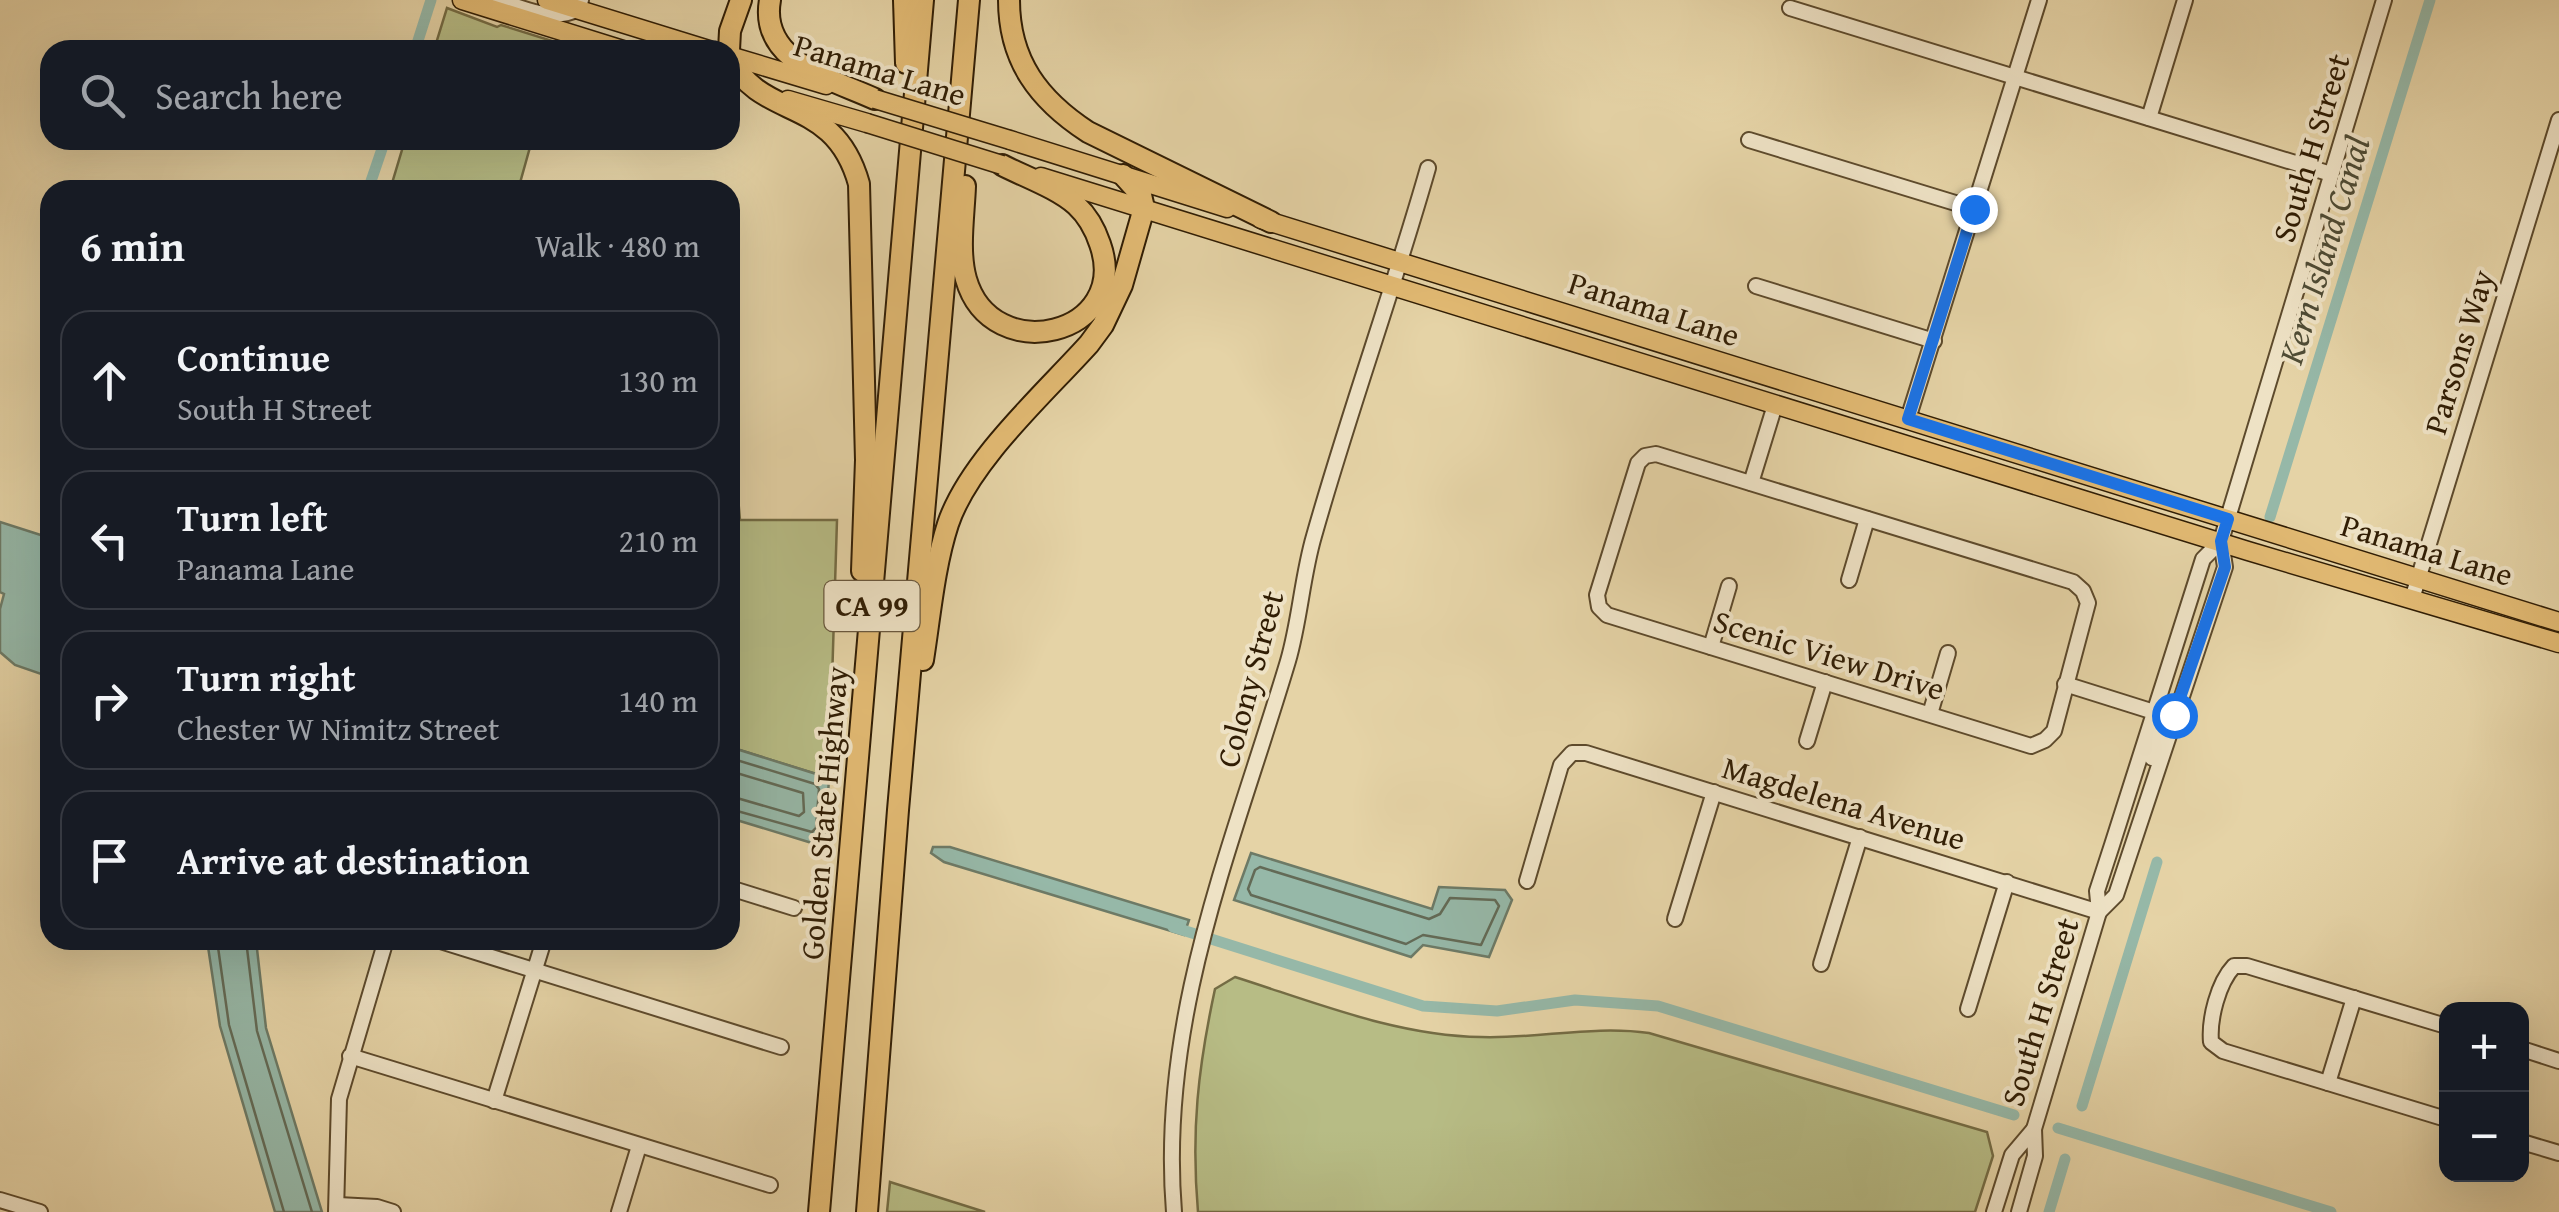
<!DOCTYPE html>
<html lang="en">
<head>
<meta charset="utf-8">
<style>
  :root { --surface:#171b24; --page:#242831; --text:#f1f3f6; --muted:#9ea1a6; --line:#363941 }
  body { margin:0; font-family:"Gentium Book Plus",serif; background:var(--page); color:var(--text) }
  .controls { position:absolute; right:30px; bottom:30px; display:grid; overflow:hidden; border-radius:20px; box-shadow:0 10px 40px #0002 }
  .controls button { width:90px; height:90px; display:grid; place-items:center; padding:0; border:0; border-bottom:2px solid var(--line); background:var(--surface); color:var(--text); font:50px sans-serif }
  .stop { position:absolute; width:30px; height:30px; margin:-22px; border:8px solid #1a73e8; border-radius:50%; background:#fff }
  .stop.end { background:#1a73e8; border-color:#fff; box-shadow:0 2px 10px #0008 }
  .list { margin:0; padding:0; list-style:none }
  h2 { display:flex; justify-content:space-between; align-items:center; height:130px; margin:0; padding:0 40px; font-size:42px }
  h2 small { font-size:32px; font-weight:400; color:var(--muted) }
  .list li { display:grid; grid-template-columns:65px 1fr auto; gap:30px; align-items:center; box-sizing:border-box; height:140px; margin:0 20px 20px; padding:0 20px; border:2px solid var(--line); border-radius:30px }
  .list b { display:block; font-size:38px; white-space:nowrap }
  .list p { margin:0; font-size:32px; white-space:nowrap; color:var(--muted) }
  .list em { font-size:32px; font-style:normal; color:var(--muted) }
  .icon { flex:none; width:55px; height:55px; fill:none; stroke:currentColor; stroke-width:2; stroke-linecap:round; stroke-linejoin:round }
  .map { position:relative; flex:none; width:2559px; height:1212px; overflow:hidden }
  .search { position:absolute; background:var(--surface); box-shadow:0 10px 40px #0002; left:40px; top:40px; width:700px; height:110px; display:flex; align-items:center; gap:25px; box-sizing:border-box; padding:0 35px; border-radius:30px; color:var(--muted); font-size:38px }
  .panel { position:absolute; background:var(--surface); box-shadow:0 10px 40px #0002; left:40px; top:180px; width:700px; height:770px; border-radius:30px }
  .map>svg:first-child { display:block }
  .green { fill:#b7bc85; stroke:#746c44; stroke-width:2.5 }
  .water { fill:#96b8a8; stroke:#6d7a66; stroke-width:2.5 }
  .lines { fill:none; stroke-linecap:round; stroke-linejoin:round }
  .shore { stroke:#636a56; stroke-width:2.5 }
  .canal { stroke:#96b8a8; stroke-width:11 }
  .minor-casing { stroke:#5d4a2c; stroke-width:18 }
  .major-casing { stroke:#301d04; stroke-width:21 }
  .highway-casing { stroke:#301d04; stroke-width:24 }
  .minor { stroke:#eee2c5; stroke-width:14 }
  .major { stroke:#e2ba73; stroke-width:18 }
  .highway { stroke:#e2ba73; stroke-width:20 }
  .major-bridge-casing { stroke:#301d04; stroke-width:21; stroke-linecap:butt }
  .major-bridge { stroke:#e2ba73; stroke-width:18 }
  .route { stroke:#1a73e8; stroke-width:12 }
  .labels { text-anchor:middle; stroke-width:8; stroke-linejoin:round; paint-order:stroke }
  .shield { fill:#eee2c5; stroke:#69583e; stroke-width:2.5 }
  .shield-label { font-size:30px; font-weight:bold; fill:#301d04 }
  .street-label { font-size:32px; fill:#301d04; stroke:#eee2c5 }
  .water-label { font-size:35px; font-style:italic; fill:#4f4c35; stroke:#eee2c5 }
</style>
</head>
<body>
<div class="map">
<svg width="2559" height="1212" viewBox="0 0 2559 1212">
  <rect width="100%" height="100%" fill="#e5d3a6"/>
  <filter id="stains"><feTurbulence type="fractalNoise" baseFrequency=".002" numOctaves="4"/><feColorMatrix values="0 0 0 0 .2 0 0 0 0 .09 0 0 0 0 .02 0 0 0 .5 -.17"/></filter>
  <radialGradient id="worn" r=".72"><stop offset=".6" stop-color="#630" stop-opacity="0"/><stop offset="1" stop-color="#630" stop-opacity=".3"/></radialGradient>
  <g class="green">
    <polygon points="447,8 497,27 501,25 581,50 434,50"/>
    <polygon points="405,140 532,140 518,190 390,190"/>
    <polygon points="730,450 734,451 740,520 837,520 829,778 730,747"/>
    <path d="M 1235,977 C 1314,1002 1397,1036 1481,1037 C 1538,1039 1592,1025 1649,1033 L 1987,1132 L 1993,1156 L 1975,1212 L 1198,1212 C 1191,1131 1198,1068 1215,989 Z"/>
    <polygon points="890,1182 985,1212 887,1212"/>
  </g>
  <g class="water">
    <polygon points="0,522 50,538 50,669 41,674 15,665 0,652 0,609 4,594 0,592"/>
    <polygon points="730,747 829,778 825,847 730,818"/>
    <polygon points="933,847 950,847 1189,920 1184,935 944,862 931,853"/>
    <polygon points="1251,853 1432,909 1439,887 1505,890 1512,900 1489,957 1423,945 1411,957 1234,900"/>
    <polygon points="207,940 256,940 266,1028 322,1212 275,1212 220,1026"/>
  </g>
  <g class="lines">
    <g class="shore">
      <polyline points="730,758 815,784 819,789 816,828 812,832 730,809"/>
      <polyline points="730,771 803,793 804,812 799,816 730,796"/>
      <polygon points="1260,867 1429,919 1440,914 1450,898 1495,900 1499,906 1481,945 1423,935 1406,944 1251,895 1248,889 1255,870"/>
      <polyline points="217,940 229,1025 284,1212"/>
      <polyline points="246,940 257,1031 312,1212"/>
    </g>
    <g class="canal">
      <polyline points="415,50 431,0"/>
      <polyline points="368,190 385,140"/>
      <polyline points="2270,517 2430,0"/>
      <polyline points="1173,927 1423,1006 1497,1011 1575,1000 1658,1006 2014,1115"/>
      <polyline points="2082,1106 2157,862"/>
      <polyline points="2058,1128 2331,1212"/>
      <polyline points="2049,1212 2065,1159"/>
    </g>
    <defs>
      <g id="minor">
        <path d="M 497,0 C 524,8 551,23 578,9 L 581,0"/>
        <polyline points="1790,8 2331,174"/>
        <polyline points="2149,118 2185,0"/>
        <polyline points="1749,140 1975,209"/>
        <polyline points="1756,286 1934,341"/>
        <polyline points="1908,419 2039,0"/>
        <polygon points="1656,454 2073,582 2083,591 2088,603 2054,731 2045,740 2031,746 1607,615 1599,607 1597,595 1638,463 1645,456"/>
        <polyline points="1751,483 1775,405"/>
        <polyline points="1849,580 1867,519"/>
        <polyline points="2412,599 2559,120"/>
        <polyline points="1711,647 1729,586"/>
        <polyline points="2065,684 2154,712 2156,737 2152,758"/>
        <polyline points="1930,714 1948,653"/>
        <polyline points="1807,741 1825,682"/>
        <polyline points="1527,881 1561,765 1572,753 1586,753 2099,912"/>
        <polyline points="730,888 794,908"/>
        <polyline points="2099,912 2116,895 2225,567 2221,541 2384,0"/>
        <polyline points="1675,919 1714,792"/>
        <polyline points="437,940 781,1047"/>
        <polyline points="1821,964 1860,837"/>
        <polyline points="1968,1009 2007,882"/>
        <path d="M 2446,1026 L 2247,966 L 2234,966 C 2218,983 2209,1019 2211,1042 L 2223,1051 L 2446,1119"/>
        <polyline points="2522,1049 2559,1061"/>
        <polyline points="350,1056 770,1185"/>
        <polyline points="2328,1083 2354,998"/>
        <polyline points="494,1101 544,940"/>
        <polyline points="2034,1129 2099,912 2097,891 2112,845 2203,559 2221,541"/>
        <polyline points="2522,1142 2559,1153"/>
        <polyline points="0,1200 40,1212"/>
        <polyline points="338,1205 377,1207 393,1212"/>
        <polyline points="336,1212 339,1099 386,940"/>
        <polyline points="619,1212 639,1146"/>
        <path d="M 1174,1212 C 1158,1017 1233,845 1288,661 C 1300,620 1302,577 1314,536 C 1349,412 1393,291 1428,168"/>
        <polyline points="1994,1212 2012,1155 2034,1129 2035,1156 2019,1212"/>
      </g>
      <g id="major">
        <polyline points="462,0 623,50"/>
        <polyline points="547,0 709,50"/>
        <polyline points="730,56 826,85"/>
        <polyline points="788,100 867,123"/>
        <polyline points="1010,140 1227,208"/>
        <polyline points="1041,177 2248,551 2559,643"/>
        <polyline points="1261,219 2559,622"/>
      </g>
      <g id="highway">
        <path d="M 770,0 C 759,61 831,79 875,99"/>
        <polyline points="904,0 906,63"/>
        <path d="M 1009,0 C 1009,61 1039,100 1088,132 L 1271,222"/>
        <polyline points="729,50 730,31 741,0"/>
        <path d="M 730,58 C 762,122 834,94 859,184 L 866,460 L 862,571"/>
        <path d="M 965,186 C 964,215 958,251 966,279 C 992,369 1132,335 1100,244 C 1095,229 1088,216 1076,205 C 1057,188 1025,177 1002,165"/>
        <path d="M 923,660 C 930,616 934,567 948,524 C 969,461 1044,394 1089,344 L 1103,325 L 1122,285 L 1144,208 L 1141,195 L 1123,175"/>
        <polyline points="819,1212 923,0"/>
        <polyline points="867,1212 898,810 969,0"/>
      </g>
    </defs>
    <use href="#minor" class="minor-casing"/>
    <use href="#major" class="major-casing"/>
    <use href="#highway" class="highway-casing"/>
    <use href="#minor" class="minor"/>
    <use href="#major" class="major"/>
    <use href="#highway" class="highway"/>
    <defs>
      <g id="major-bridge">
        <polyline points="875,99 1010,140"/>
        <polyline points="867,123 1002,165"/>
      </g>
    </defs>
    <use href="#major-bridge" class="major-bridge-casing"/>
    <use href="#major-bridge" class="major-bridge"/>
  </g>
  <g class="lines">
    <polyline class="route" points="1974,209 1908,419 2228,519 2221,541 2225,567 2174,715"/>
  </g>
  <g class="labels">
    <rect class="shield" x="824.5" y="581" width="95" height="50" rx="8"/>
    <g class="shield-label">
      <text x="872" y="616">CA 99</text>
    </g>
    <g class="street-label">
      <text transform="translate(880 70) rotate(17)" y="11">Panama Lane</text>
      <text transform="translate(2311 148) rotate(-73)" y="11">South H Street</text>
      <text transform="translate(1654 309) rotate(18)" y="11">Panama Lane</text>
      <text transform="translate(2459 352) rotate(-73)" y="11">Parsons Way</text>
      <text transform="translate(2427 550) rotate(17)" y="11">Panama Lane</text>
      <text transform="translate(1829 655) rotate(17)" y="11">Scenic View Drive</text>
      <text transform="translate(1250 679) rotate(-75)" y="11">Colony Street</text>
      <text transform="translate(1844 803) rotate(17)" y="11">Magdelena Avenue</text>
      <text transform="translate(824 813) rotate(-85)" y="11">Golden State Highway</text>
      <text transform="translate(2040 1012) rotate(-73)" y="11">South H Street</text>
    </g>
    <g class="water-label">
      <text transform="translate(2324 250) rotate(-73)" y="12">Kern Island Canal</text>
    </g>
  </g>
  <rect width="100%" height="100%" filter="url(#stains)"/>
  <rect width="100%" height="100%" fill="url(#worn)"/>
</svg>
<div class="controls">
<button>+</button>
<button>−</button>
</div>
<div class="stop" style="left:2174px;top:715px"></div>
<div class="stop end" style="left:1974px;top:209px"></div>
<div class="search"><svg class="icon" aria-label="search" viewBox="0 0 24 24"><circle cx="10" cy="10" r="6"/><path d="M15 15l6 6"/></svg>Search here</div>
<section class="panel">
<h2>6 min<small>Walk · 480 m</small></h2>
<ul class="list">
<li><svg class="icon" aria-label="ahead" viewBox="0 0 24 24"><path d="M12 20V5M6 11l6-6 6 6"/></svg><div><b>Continue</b><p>South H Street</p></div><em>130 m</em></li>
<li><svg class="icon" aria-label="left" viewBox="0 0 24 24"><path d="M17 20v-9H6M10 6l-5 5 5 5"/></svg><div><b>Turn left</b><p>Panama Lane</p></div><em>210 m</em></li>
<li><svg class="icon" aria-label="right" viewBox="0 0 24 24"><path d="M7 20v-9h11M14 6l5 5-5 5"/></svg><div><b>Turn right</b><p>Chester W Nimitz Street</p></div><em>140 m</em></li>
<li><svg class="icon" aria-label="arrive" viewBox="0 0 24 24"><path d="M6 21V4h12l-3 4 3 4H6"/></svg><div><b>Arrive at destination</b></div></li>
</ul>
</section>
</div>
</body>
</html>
